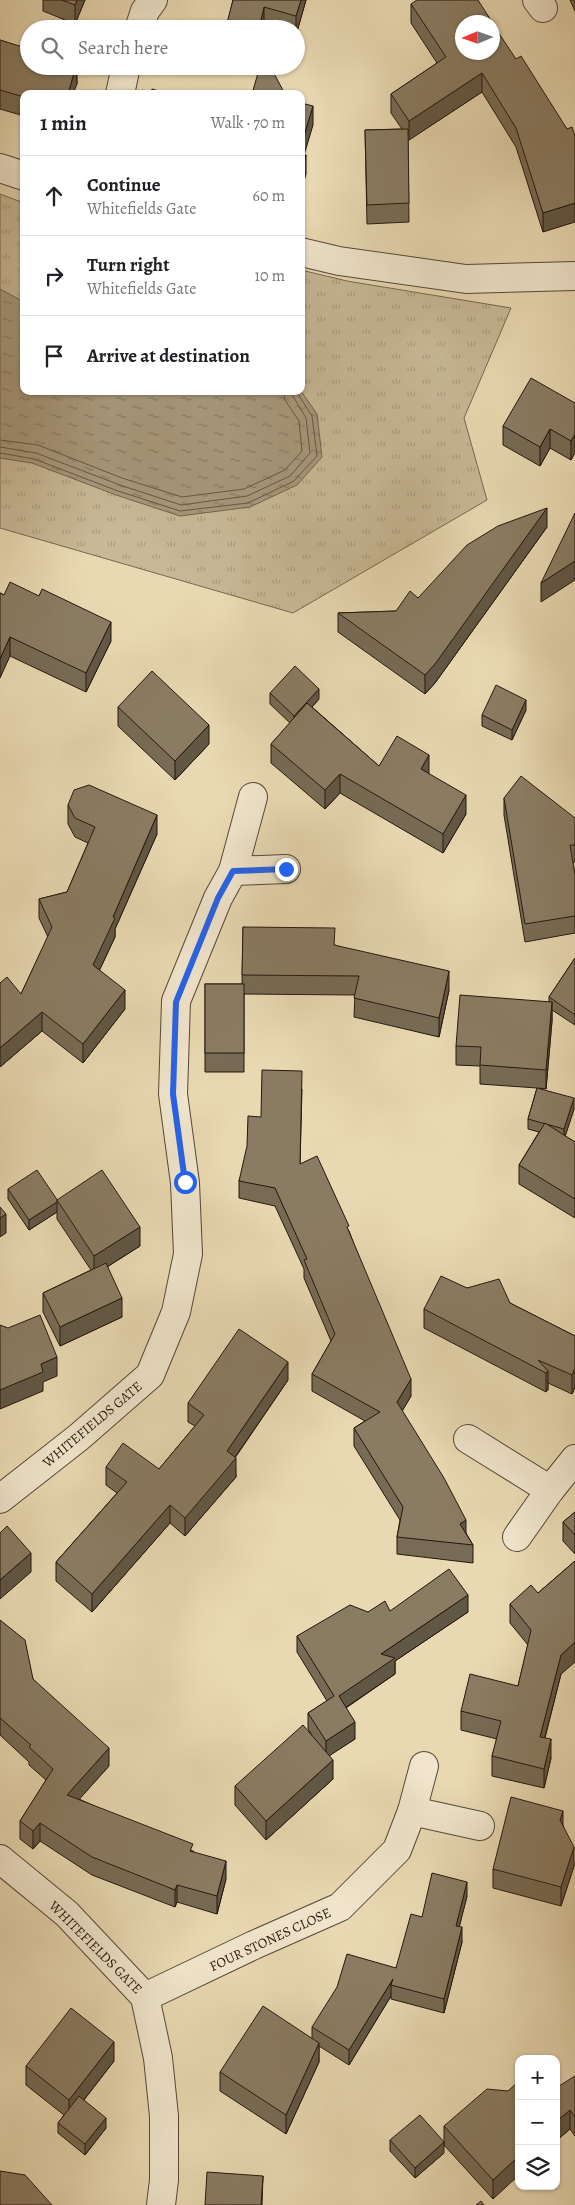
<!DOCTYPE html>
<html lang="en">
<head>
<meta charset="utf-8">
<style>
  :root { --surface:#fff; --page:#f6f6f6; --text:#202124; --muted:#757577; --line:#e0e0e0 }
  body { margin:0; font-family:Alegreya,serif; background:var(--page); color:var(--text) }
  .controls { position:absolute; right:15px; bottom:15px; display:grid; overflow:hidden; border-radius:10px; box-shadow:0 1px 4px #0004 }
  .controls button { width:45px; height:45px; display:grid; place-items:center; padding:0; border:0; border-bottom:1px solid var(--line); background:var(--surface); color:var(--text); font:25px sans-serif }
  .compass { position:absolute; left:455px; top:15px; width:45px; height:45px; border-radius:50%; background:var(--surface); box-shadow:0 1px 4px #0004; rotate:268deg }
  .stop { position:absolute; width:15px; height:15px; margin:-11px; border:4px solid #2563eb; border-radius:50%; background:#fff }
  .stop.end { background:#2563eb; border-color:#fff; box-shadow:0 1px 5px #0008 }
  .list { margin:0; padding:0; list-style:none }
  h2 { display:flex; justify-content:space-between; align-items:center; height:65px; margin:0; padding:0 20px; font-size:21px }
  h2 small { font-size:16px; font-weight:400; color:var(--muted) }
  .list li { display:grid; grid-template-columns:32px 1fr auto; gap:15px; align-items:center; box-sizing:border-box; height:80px; padding:0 20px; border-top:1px solid var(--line) }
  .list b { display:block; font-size:19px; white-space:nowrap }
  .list p { margin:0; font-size:16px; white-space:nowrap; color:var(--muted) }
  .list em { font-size:16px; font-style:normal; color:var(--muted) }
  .icon { flex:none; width:28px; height:28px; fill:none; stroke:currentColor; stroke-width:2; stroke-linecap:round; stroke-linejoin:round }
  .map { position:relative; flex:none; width:575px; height:2205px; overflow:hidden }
  .search { position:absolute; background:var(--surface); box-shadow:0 1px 4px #0004; left:20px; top:20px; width:285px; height:55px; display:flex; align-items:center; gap:12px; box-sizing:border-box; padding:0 18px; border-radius:28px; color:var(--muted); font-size:19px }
  .panel { position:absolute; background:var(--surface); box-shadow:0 1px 4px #0004; left:20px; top:90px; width:285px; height:305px; border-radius:10px }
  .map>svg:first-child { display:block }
  .grass { fill:url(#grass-tufts); stroke:#766852 }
  .water { fill:url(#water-ripples); stroke:#72644f }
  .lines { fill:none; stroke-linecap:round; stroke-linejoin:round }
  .shore { stroke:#655744; stroke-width:1 }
  .minor-casing { stroke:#554837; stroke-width:30 }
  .minor { stroke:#f1e6cd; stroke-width:28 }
  .wall { fill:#776b55; stroke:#24170e }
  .shaded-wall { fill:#615745; stroke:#24170e }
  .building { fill:#8a7c63; stroke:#24170e }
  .route { stroke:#2563eb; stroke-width:6 }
  .labels { text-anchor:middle; stroke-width:4; stroke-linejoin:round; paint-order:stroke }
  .street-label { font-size:14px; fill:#24170e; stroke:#f1e6cd }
</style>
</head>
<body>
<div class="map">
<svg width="575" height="2205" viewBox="0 0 575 2205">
  <defs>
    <pattern id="grass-tufts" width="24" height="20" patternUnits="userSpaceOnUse" patternTransform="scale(1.25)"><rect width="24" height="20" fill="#c8b896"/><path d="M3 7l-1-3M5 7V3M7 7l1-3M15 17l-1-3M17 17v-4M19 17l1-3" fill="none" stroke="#ac9d80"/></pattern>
    <pattern id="water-ripples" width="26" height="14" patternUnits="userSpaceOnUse" patternTransform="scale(1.25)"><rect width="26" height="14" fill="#a6977a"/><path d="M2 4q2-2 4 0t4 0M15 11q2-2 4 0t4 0" fill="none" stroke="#877a62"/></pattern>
  </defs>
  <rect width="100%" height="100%" fill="#e9d9b2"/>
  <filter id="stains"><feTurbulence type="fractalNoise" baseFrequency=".004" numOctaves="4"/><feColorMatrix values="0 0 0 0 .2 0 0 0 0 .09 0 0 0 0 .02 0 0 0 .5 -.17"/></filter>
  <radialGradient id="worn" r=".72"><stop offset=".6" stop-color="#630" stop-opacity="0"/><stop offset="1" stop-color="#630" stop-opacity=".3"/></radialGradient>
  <polygon class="grass" points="0,194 24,203 24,391 301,391 301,270 347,281 511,308 464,418 487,500 293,613 0,528"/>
  <polygon class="water" points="0,289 24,302 24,391 301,391 317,414 322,457 297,485 250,507 180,516 116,495 32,463 0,458"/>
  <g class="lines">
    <g class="shore">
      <polyline points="0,440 38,445 122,478 182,497 244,489 285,470 302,451 299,421 285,400 283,391"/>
      <polyline points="0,447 36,453 120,485 181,505 247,496 290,476 310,453 306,418 290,391"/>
      <polyline points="0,453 34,459 118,491 180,511 248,503 294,481 317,456 312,416 296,391"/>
    </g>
    <defs>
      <g id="minor">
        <polyline points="537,0 543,8"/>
        <polyline points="139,29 145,11 153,0"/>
        <polyline points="120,94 126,66"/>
        <polyline points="0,168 24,176"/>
        <polyline points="301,252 339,261 466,279 575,276"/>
        <polyline points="233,871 286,869"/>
        <polyline points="468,1439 550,1490"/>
        <polyline points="0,1499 79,1437 150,1375 176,1312 188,1254 185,1183 173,1094 176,1001 218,898 233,871 253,797"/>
        <polyline points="517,1537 550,1490 575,1459"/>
        <polyline points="412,1811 480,1826"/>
        <polyline points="0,1859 67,1914 145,1997 158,2058 164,2116 164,2180 161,2205"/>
        <polyline points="145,1997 254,1945 340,1907 397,1850 412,1811 424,1766"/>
      </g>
    </defs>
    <use href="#minor" class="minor-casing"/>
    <use href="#minor" class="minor"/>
  </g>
  <g class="wall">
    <polygon points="43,0 85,0 75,24 43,11"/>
    <polygon points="233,0 306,0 296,35 296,29 273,29 264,26 264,29 226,29"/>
    <polygon points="570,0 575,0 575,11"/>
    <polygon points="411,4 516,59 567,129 543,232 516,147 482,92 409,140 408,139 409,222 367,224 365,130 402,129 391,113 391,94 437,63 411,23"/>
    <polygon points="0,40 77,66 77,84 24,94 24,116 0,109"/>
    <polygon points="575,403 571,460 550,448 540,466 503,445 503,426"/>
    <polygon points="547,527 435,683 425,694 338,632 338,613 396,611 418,598"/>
    <polygon points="0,593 111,641 86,692 10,656"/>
    <polygon points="270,693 319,699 312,707 379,766 429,774 466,814 443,853 340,793 325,809 271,763 271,744 290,723 270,704"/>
    <polygon points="118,707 209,744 175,780 118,726"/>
    <polygon points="526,710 512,740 482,726 482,715"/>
    <polygon points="504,798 575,818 575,862 573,862 575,875 575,933 525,942 504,815"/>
    <polygon points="68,805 157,834 115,929 115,937 99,971 125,1009 83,1063 42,1031 0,1067 0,983 21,994 48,937 39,918 39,899 67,892 88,843 75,837 68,824"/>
    <polygon points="243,927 335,945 449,990 439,1037 354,1017 355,995 244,994 244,1072 205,1072 205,984 242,984"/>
    <polygon points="575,958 575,1025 552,1010 552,1021 546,1089 539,1088 574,1109 565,1136 575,1142 575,1218 519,1184 519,1165 539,1132 528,1129 528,1119 537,1088 480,1084 480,1066 456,1065 456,1046 549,1002 549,997"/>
    <polygon points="302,1089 300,1164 349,1231 411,1396 402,1411 466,1533 473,1545 473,1563 397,1554 397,1537 400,1520 354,1446 354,1428 365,1421 312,1391 312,1374 331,1341 304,1278 304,1269 275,1206 239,1198 239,1181 261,1117"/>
    <polygon points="8,1189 57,1200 140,1246 107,1267 122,1317 60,1346 43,1312 43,1293 91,1270 57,1219 57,1212 29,1230 8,1199"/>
    <polygon points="467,1288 510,1303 575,1336 575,1387 572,1394 548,1383 548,1390 546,1392 424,1328 424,1309"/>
    <polygon points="288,1380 235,1458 236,1477 185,1536 170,1523 92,1612 56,1581 56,1562 117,1493 106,1485 106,1467 159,1469 195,1426 188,1422 188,1403"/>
    <polygon points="575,1512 575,1554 563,1541 563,1522"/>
    <polygon points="575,1561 575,1661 561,1674 545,1738 551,1758 544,1788 492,1776 492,1756 497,1739 461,1730 461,1711 518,1686 528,1645 510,1623 510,1604 538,1593"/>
    <polygon points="390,1611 468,1612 395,1661 395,1674 346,1708 355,1739 329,1755 333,1779 266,1840 235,1805 235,1786 312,1735 308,1729 308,1713 327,1701 297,1652 297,1636 368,1612"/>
    <polygon points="0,1620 33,1679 109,1766 79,1799 193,1851 226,1879 217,1914 177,1902 175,1907 92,1875 40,1841 33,1849 20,1839 20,1821 46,1780 29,1765 29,1762 0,1735"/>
    <polygon points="563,1825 574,1866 561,1906 493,1888 493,1869"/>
    <polygon points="467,1896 459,1927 462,1942 444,2013 391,1999 391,1996 349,2065 319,2046 319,2062 286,2134 220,2091 220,2072 312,2039 312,2027 396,1968 422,1917"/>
    <polygon points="114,2061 84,2100 106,2128 85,2155 58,2133 58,2123 64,2115 26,2085 26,2066"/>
    <polygon points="575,2076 575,2136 570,2129 556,2141"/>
    <polygon points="508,2091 493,2199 444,2145 444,2126"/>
    <polygon points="390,2140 444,2153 415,2178 390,2151"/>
  </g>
  <g class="shaded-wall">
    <polygon points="77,0 85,0 75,24 75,5"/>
    <polygon points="301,0 306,0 296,35 296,16"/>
    <polygon points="264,7 264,29 259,29"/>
    <polygon points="76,66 77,84 73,94 68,94"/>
    <polygon points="482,73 482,92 409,140 409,121"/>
    <polygon points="313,106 313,125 301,165 301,146"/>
    <polygon points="306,155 306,174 301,191 301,172"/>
    <polygon points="575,203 575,222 543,232 543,213"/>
    <polygon points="550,429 550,448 540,466 540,447"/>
    <polygon points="575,434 575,453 571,460 571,441"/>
    <polygon points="547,508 547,527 435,683 425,694 425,675"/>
    <polygon points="575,561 575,580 541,602 541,583"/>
    <polygon points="111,622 111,641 86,692 86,673"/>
    <polygon points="10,637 10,656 0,678 0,659"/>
    <polygon points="319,689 319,699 294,727 294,716"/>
    <polygon points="526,700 526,710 512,740 512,730"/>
    <polygon points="209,725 209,744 175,780 175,761"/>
    <polygon points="429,755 429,774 421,769"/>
    <polygon points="340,774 340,793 325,809 325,790"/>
    <polygon points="466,795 466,814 443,853 443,834"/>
    <polygon points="157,815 157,834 115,929 115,937 93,984 93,965 113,917"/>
    <polygon points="449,971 449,990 439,1037 439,1018"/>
    <polygon points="125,990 125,1009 83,1063 83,1044"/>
    <polygon points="552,1002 552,1021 546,1089 546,1070"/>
    <polygon points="42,1012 42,1031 0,1067 0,1048"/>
    <polygon points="574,1098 574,1109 564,1140 564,1129"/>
    <polygon points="57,1202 57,1212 29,1230 29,1220"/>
    <polygon points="6,1214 6,1233 0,1237 0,1218"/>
    <polygon points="140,1227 140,1246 94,1275 94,1256"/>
    <polygon points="122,1298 122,1317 60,1346 60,1327"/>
    <polygon points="57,1357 57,1376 43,1382 43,1391 0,1409 0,1390 41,1364"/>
    <polygon points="288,1362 288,1380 231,1463 236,1458 236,1477 185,1536 185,1518 227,1451"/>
    <polygon points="575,1368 575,1387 572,1394 572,1375"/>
    <polygon points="548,1371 548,1390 546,1392 546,1373"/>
    <polygon points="411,1379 411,1396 397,1420 397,1402"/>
    <polygon points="170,1505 170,1523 92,1612 92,1594"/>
    <polygon points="466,1520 466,1538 460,1524"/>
    <polygon points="31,1553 31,1572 0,1599 0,1580"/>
    <polygon points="468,1595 468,1612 395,1661 395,1674 339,1712 339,1696 381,1654"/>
    <polygon points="575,1642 575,1662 561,1674 540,1756 540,1737 561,1655"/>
    <polygon points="355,1722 355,1739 326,1758 326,1741"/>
    <polygon points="551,1739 551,1758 544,1788 544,1769"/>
    <polygon points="109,1748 109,1766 67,1813 67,1795"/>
    <polygon points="333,1760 333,1779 266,1840 266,1821"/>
    <polygon points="563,1811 563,1830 560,1820"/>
    <polygon points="40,1823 40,1841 33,1849 33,1831"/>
    <polygon points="574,1847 574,1866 561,1906 561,1887"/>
    <polygon points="226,1861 226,1879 217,1914 217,1896"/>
    <polygon points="467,1882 467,1896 456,1940 456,1926"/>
    <polygon points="177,1885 177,1902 175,1907 175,1890"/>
    <polygon points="462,1927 462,1942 444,2013 444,1999"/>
    <polygon points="393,1979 391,1985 391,1996 349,2065 349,2050"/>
    <polygon points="114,2042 114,2061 69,2119 69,2100"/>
    <polygon points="319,2043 319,2062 286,2134 286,2115"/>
    <polygon points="570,2110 570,2129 556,2141 556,2122"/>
    <polygon points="106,2118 106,2128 85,2155 85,2144"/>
    <polygon points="444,2142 444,2153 415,2178 415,2168"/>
    <polygon points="519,2156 519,2175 493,2199 493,2180"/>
    <polygon points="263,2176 262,2205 261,2205"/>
  </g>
  <g class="building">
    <polygon points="62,0 77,0 75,5"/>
    <polygon points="233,0 301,0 296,16 264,7 259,29 234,29 226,27"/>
    <polygon points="417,0 478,0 492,22 462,22 462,52 492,52 492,23 516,59 521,56 567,129 572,127 575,136 575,203 543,213 516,128 482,73 409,121 391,94 446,57 411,4"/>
    <polygon points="0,40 29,49 29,66 76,66 68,94 24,94 24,97 0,90"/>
    <polygon points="260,66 270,66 285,94 252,94"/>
    <polygon points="152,89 169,94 141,94 142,90 151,93"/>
    <polygon points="301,103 313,106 301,146"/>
    <polygon points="408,129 409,203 367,205 365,130"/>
    <polygon points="301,153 306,155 301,172"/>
    <polygon points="531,378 575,403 575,434 571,441 550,429 540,447 503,426"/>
    <polygon points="547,508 435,664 425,675 338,613 396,611 410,591 418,598 467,545 498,526"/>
    <polygon points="575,513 575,561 541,583"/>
    <polygon points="10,582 39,596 42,589 111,622 86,673 10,637 0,659 0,593 4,595"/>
    <polygon points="295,666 319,689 294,716 270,693"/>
    <polygon points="152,671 209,725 175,761 118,707"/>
    <polygon points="496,685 526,700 512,730 482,715"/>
    <polygon points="307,703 379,766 397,736 429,755 421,769 466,795 443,834 340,774 325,790 271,744"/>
    <polygon points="521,776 575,818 575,845 570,845 575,875 575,916 525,924 504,798"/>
    <polygon points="89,785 157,815 113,917 115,918 93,965 125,990 83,1044 42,1012 0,1048 0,983 7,977 21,994 52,927 39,899 67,892 95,827 75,818 68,805 74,790"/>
    <polygon points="243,927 335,928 334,945 449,971 439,1018 354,998 359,976 242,975"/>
    <polygon points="575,958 575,1015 549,997"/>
    <rect x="205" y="984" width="39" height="69"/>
    <polygon points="460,995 552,1002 546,1070 480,1065 481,1047 456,1046"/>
    <polygon points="262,1070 302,1071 300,1164 317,1156 349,1226 347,1227 411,1379 397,1402 444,1478 466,1520 460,1524 473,1545 397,1537 403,1507 354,1428 380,1412 312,1374 335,1334 304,1260 307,1259 275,1188 239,1181 247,1146 248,1116 261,1117"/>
    <polygon points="537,1088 574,1098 564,1129 528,1119"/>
    <polygon points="545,1123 575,1142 575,1199 519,1165"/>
    <polygon points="37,1170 58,1201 57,1200 57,1202 29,1220 8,1189"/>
    <polygon points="102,1170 140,1227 94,1256 57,1200"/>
    <polygon points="0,1207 6,1214 0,1218"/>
    <polygon points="106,1263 122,1298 60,1327 43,1293"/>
    <polygon points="441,1276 467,1288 499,1279 510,1303 575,1336 575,1368 572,1375 538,1360 548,1371 546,1373 424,1309"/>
    <polygon points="40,1315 57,1357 41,1364 43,1372 0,1390 0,1325 8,1328"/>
    <polygon points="239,1329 288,1362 227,1451 236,1458 185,1518 170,1505 92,1594 56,1562 127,1482 106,1467 123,1443 159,1469 204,1415 188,1403"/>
    <polygon points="575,1512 575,1535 563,1522"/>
    <polygon points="7,1526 31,1553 0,1580 0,1533"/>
    <polygon points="575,1561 575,1642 561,1655 540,1737 551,1739 544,1769 492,1756 501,1721 461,1711 470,1674 518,1686 531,1630 510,1604 531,1585 538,1593"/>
    <polygon points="449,1569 468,1595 381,1654 395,1658 339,1696 355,1722 326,1741 308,1713 334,1696 297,1636 350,1605 368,1612 385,1601 390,1611"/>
    <polygon points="0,1620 25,1640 33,1679 109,1748 67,1795 193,1844 190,1851 226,1861 217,1896 177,1885 175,1890 92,1857 40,1823 33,1831 20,1821 53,1769 29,1747 31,1745 0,1718"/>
    <polygon points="303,1725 333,1760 266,1821 235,1786"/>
    <polygon points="511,1797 563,1811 560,1820 574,1847 561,1887 493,1869"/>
    <polygon points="432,1873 467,1882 456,1926 462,1927 444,1999 391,1985 393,1979 349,2050 312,2027 337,1987 347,1954 396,1968 411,1914 422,1917"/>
    <polygon points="263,2006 319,2043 286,2115 220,2072"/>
    <polygon points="71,2008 114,2042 69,2100 26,2066"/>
    <polygon points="575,2076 575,2117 570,2110 556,2122 556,2088"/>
    <polygon points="519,2081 519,2156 493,2180 444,2126 487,2089 508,2091"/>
    <polygon points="79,2096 106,2118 85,2144 58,2123"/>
    <polygon points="420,2115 444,2142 415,2168 390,2140"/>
    <polygon points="0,2171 25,2175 52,2205 0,2205"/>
    <polygon points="207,2172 263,2176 261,2205 205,2205"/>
    <polygon points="481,2201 484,2205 476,2205"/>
  </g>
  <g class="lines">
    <polyline class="route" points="185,1182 173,1094 176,1002 218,898 233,871 286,869"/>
  </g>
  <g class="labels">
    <g class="street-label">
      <text transform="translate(92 1424) rotate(-40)" y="5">WHITEFIELDS GATE</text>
      <text transform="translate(270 1939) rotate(-25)" y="5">FOUR STONES CLOSE</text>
      <text transform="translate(96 1947) rotate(45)" y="5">WHITEFIELDS GATE</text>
    </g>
  </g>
  <rect width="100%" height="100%" filter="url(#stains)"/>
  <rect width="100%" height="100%" fill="url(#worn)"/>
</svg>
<div class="controls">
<button>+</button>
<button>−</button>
<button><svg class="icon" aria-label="layers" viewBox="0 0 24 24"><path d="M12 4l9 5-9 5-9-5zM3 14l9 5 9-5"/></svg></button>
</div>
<svg class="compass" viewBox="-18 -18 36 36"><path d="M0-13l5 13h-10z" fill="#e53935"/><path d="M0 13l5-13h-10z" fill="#757577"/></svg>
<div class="stop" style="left:185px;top:1182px"></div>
<div class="stop end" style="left:286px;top:869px"></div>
<div class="search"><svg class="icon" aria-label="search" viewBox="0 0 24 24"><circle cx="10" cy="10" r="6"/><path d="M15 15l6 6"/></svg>Search here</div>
<section class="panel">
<h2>1 min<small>Walk · 70 m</small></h2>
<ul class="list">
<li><svg class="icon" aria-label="ahead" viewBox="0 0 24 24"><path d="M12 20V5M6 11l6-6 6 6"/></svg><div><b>Continue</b><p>Whitefields Gate</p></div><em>60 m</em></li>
<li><svg class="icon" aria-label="right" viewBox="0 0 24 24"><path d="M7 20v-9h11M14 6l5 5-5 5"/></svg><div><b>Turn right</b><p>Whitefields Gate</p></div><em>10 m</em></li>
<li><svg class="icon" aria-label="arrive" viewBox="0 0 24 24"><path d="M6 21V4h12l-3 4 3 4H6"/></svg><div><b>Arrive at destination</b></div></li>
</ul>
</section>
</div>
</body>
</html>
